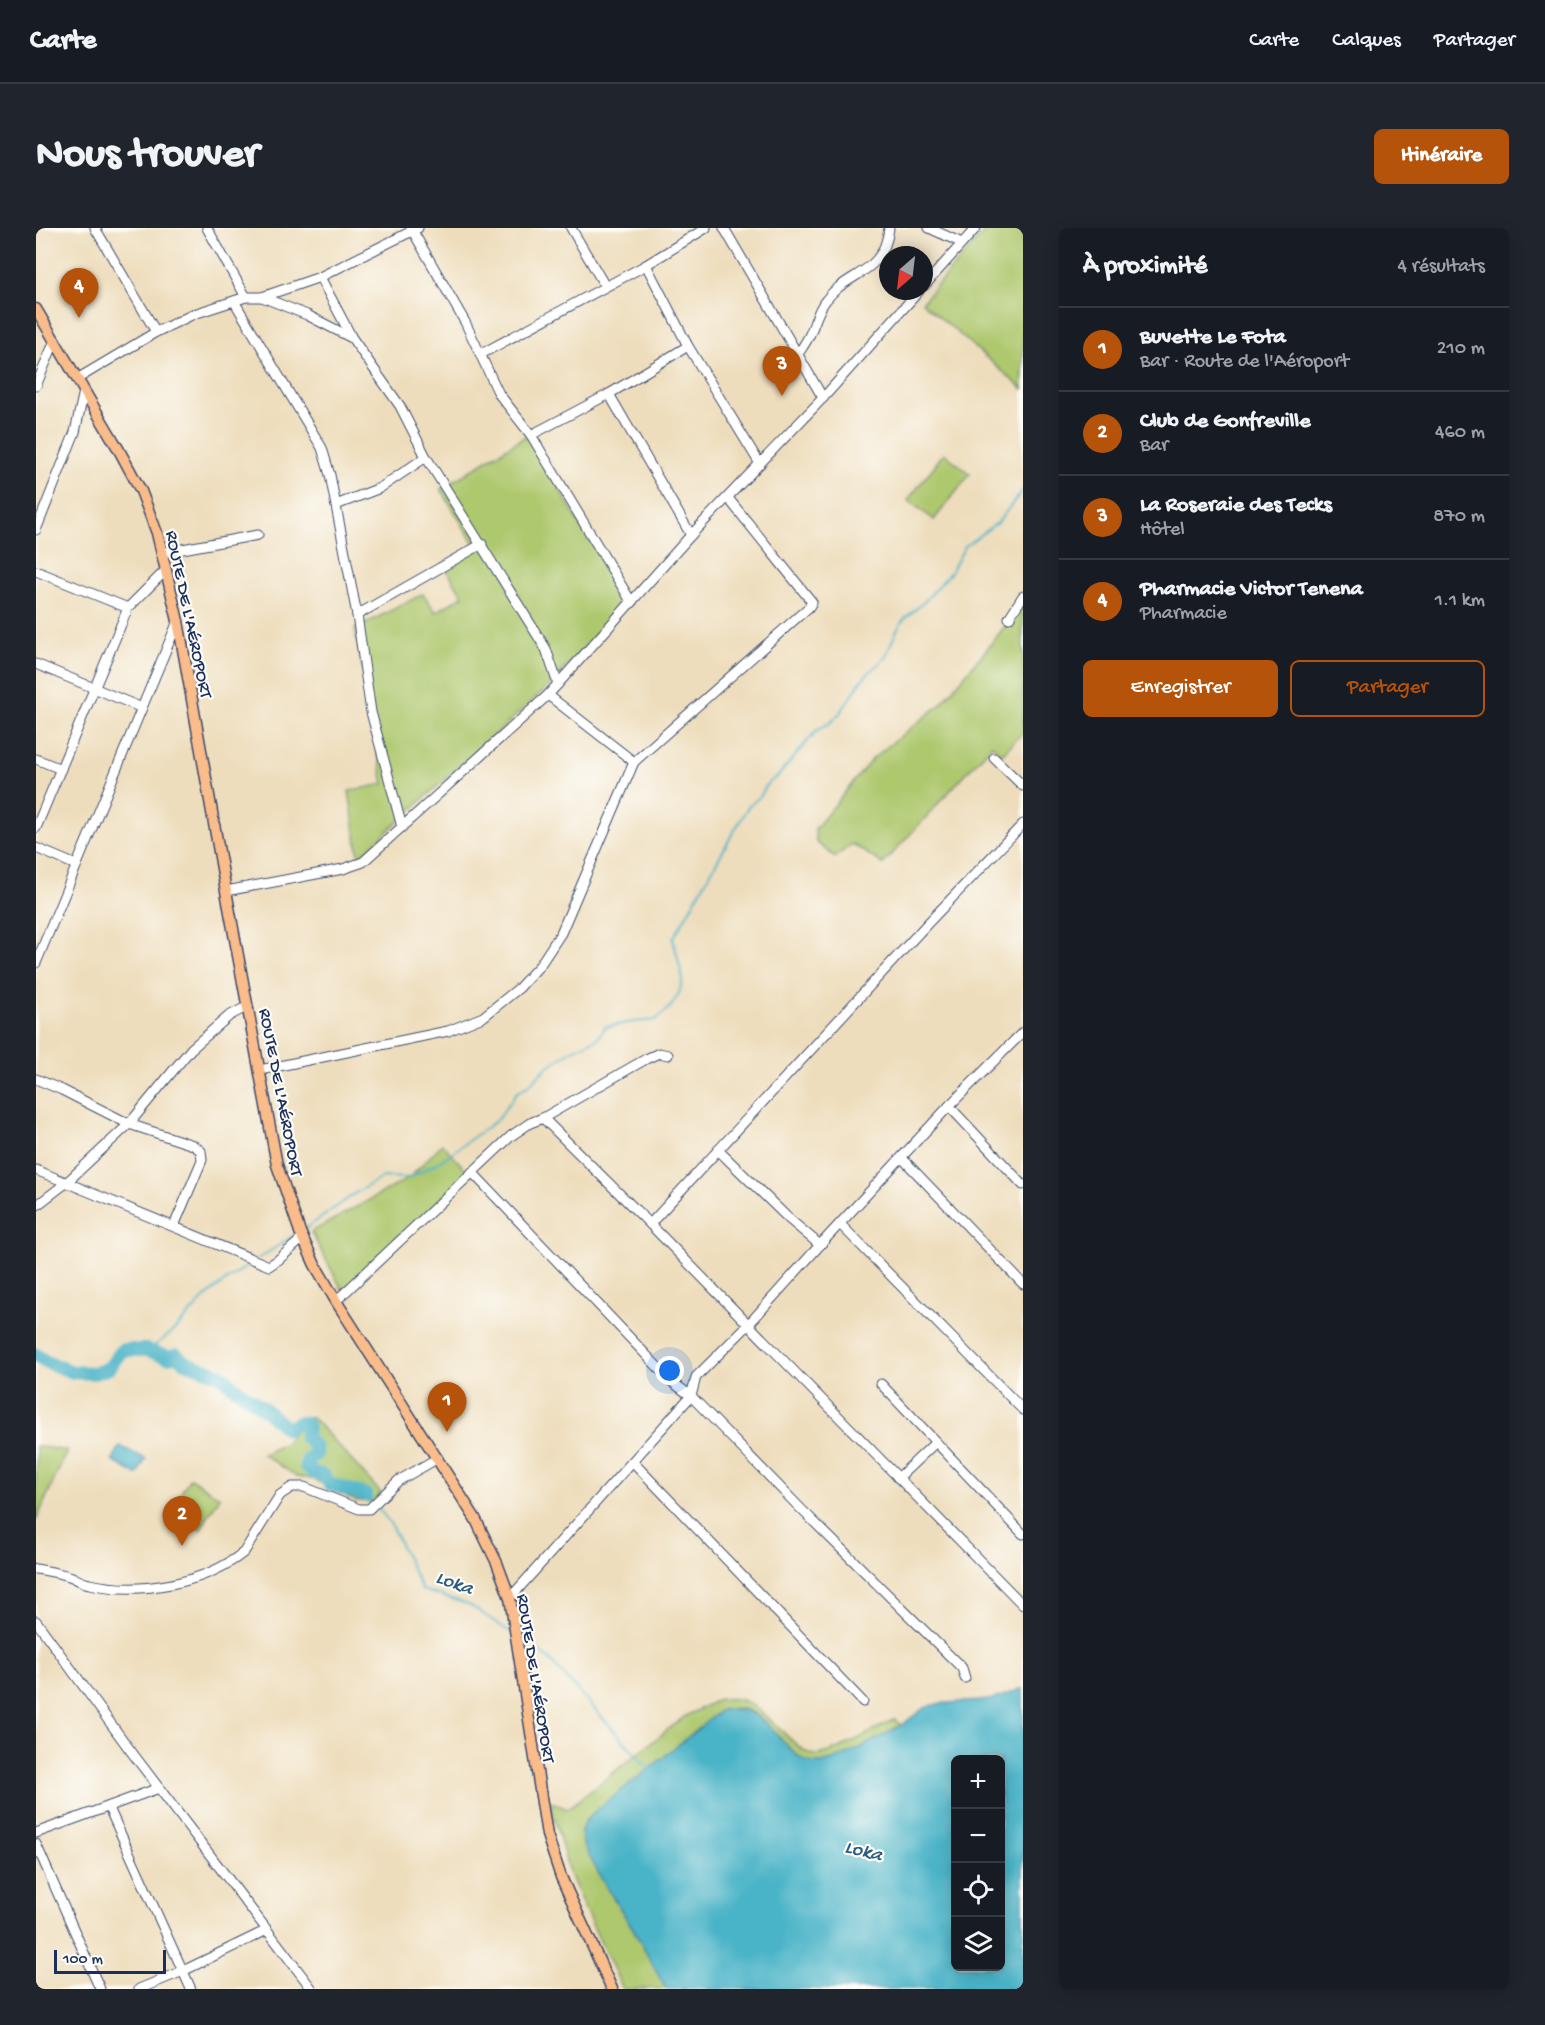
<!DOCTYPE html>
<html lang="fr">
<head>
<meta charset="utf-8">
<style>
  :root { --surface:#171b24; --page:#20242c; --text:#f1f3f6; --muted:#9ea1a6; --line:#363941; --accent:#b45309 }
  body { margin:0; font-family:"Gochi Hand",sans-serif; background:var(--page); color:var(--text) }
  .controls { position:absolute; right:18px; bottom:18px; display:grid; overflow:hidden; border-radius:9px; box-shadow:0 3px 15px #0003 }
  .controls button { width:54px; height:54px; display:grid; place-items:center; padding:0; border:0; border-bottom:2px solid var(--line); background:var(--surface); color:var(--text); font:30px sans-serif }
  .compass { position:absolute; left:843px; top:18px; width:54px; height:54px; border-radius:50%; background:var(--surface); box-shadow:0 3px 15px #0003; rotate:208deg }
  .scale { position:absolute; left:18px; bottom:15px; width:112px; box-sizing:border-box; padding-left:6px; border:3px solid #1b2f5e; border-top:0; font-size:16px; line-height:21px; white-space:nowrap; color:#1b2f5e; -webkit-text-stroke:4px #fdfcf7; paint-order:stroke }
  .you { position:absolute; left:634px; top:1143px; width:21px; height:21px; margin:-15px; border:4px solid #fff; border-radius:50%; background:#1a73e8; box-shadow:0 0 0 9px #1a73e833 }
  .badge { display:grid; place-items:center; width:39px; height:39px; border-radius:50%; background:var(--accent); color:#fff; font-size:20px; font-weight:700 }
  .pin { position:absolute; translate:-50% -50px; filter:drop-shadow(0 2px 3px #0008) }
  .pin::after { content:''; position:absolute; top:32px; width:21px; height:18px; background:inherit; clip-path:polygon(0 0,100% 0,50% 100%) }
  .list { margin:0; padding:0; list-style:none }
  h2 { display:flex; justify-content:space-between; align-items:center; height:78px; margin:0; padding:0 24px; font-size:26px }
  h2 small { font-size:20px; font-weight:400; color:var(--muted) }
  .list li { display:grid; grid-template-columns:39px 1fr auto; gap:18px; align-items:center; box-sizing:border-box; height:84px; padding:0 24px; border-top:2px solid var(--line) }
  .list b { display:block; font-size:22px; white-space:nowrap }
  .list p { margin:0; font-size:20px; white-space:nowrap; color:var(--muted) }
  .list em { font-size:20px; font-style:normal; color:var(--muted) }
  .actions { display:flex; gap:12px; padding:18px 24px }
  .actions a { flex:1; padding:14px 0; border:2px solid var(--accent); border-radius:9px; text-align:center; font-size:21px; color:var(--accent) }
  .actions .main { background:var(--accent); color:#fff }
  .icon { flex:none; width:33px; height:33px; fill:none; stroke:currentColor; stroke-width:2; stroke-linecap:round; stroke-linejoin:round }
  .map { position:relative; flex:none; width:987px; height:1761px; overflow:hidden; border-radius:9px }
  header { display:flex; align-items:center; gap:36px; box-sizing:border-box; height:84px; padding:0 30px; background:var(--surface); border-bottom:2px solid var(--line) }
  header strong { font-size:28px }
  nav { display:flex; gap:33px; margin-inline-start:auto; font-size:21px }
  .intro { display:flex; align-items:center; justify-content:space-between; box-sizing:border-box; height:144px; padding:0 36px }
  h1 { margin:0; font-size:42px }
  .button { padding:15px 27px; border-radius:9px; background:var(--accent); color:#fff; font-size:21px; font-weight:700 }
  main { display:flex; gap:36px; padding:0 36px }
  aside { flex:1; background:var(--surface); border-radius:9px; box-shadow:0 3px 15px #0003 }
  .map>svg:first-child { display:block }
  .green { fill:#aec86e; stroke:#647c66; stroke-width:1.5 }
  .water { fill:#49b3c7; stroke:#327192; stroke-width:1.5; fill-rule:evenodd }
  .lines { fill:none; stroke-linecap:round; stroke-linejoin:round }
  .stream { stroke:#49b3c7; stroke-width:2 }
  .river { stroke:#49b3c7; stroke-width:14 }
  .minor-casing { stroke:#3b496c; stroke-width:11 }
  .major-casing { stroke:#3b496c; stroke-width:13 }
  .minor { stroke:#fff; stroke-width:9 }
  .major { stroke:#f9bc8a; stroke-width:10 }
  .labels { text-anchor:middle; stroke-width:4.5; stroke-linejoin:round; paint-order:stroke }
  .street-label { font-size:18px; fill:#1b2f5e; stroke:#fdfcf7 }
  .water-label { font-size:20px; font-style:italic; fill:#2b5d83; stroke:#fdfcf7 }
</style>
</head>
<body>
<header>
<strong>Carte</strong>
<nav><a>Carte</a><a>Calques</a><a>Partager</a></nav>
</header>
<div class="intro"><h1>Nous trouver</h1><a class="button">Itinéraire</a></div>
<main>
<div class="map">
<svg width="987" height="1761" viewBox="0 0 987 1761">
  <rect width="100%" height="100%" fill="#fdfcf7"/>
  <filter id="ink" filterUnits="userSpaceOnUse"><feTurbulence type="fractalNoise" baseFrequency=".0167" numOctaves="2"/><feDisplacementMap in="SourceGraphic" scale="12" xChannelSelector="R" yChannelSelector="G"/><feConvolveMatrix kernelMatrix="1 2 1 2 8 2 1 2 1" color-interpolation-filters="sRGB"/></filter>
  <filter id="wash" filterUnits="userSpaceOnUse"><feTurbulence type="fractalNoise" baseFrequency=".008" numOctaves="4" result="noise"/><feDisplacementMap in="SourceGraphic" scale="24" xChannelSelector="R" yChannelSelector="G"/><feGaussianBlur stdDeviation="1.35" result="paint"/><feColorMatrix in="noise" values="0 0 0 0 0 0 0 0 0 0 0 0 0 0 0 0 0 1.4 0 .05"/><feComposite in="paint" operator="in"/></filter>
  <g filter="url(#wash)">
    <rect width="100%" height="100%" fill="#eeddbc"/>
    <g class="green">
      <polygon points="952,0 987,0 987,161 886,74"/>
      <polygon points="491,207 590,373 516,455 323,629 313,563 348,556 319,401 387,366 400,384 427,368 407,336 439,317 405,261"/>
      <polygon points="908,225 934,246 898,292 872,272"/>
      <polygon points="987,375 987,505 966,526 956,517 847,636 816,616 799,629 780,614 779,601 836,531 904,477 959,411"/>
      <polygon points="406,916 434,946 308,1065 275,1004 373,950"/>
      <polygon points="276,1189 345,1265 336,1274 320,1273 279,1252 260,1248 227,1226 250,1215 266,1191"/>
      <polygon points="0,1218 31,1223 0,1293"/>
      <polygon points="154,1250 184,1269 164,1302 134,1282"/>
      <path d="M 683,1471 C 689,1471 696,1470 702,1471 C 728,1477 761,1526 779,1527 C 796,1527 842,1500 859,1491 L 865,1497 C 843,1509 809,1531 786,1535 C 756,1540 735,1488 708,1481 C 700,1479 693,1481 685,1482 L 613,1541 L 560,1582 L 548,1594 L 545,1604 L 566,1652 L 596,1699 L 630,1761 L 587,1761 L 546,1675 L 531,1638 L 514,1573 L 531,1581 L 648,1489 Z"/>
    </g>
    <g class="water">
      <polygon points="84,1218 110,1231 101,1247 76,1233"/>
      <path d="M 987,1460 L 987,1761 L 630,1761 L 596,1699 L 566,1652 L 547,1616 L 545,1604 L 548,1595 L 560,1582 L 613,1541 L 685,1482 C 738,1472 747,1538 784,1535 C 803,1534 850,1506 867,1496 C 875,1491 884,1481 893,1478 C 907,1473 936,1475 952,1472 C 964,1470 976,1464 987,1460 ZM 920,1532 L 964,1532 L 964,1738 L 920,1738 Z"/>
    </g>
    <g class="lines">
      <g class="stream">
        <polyline points="268,1002 321,964 347,949 373,950 403,934 461,892 481,864 492,858 511,839 535,823 562,810 569,799 597,794 620,792 636,777 643,765 647,751 637,711 713,577 724,569 731,556 741,549 781,502 794,495 804,485 828,449 849,430 860,404 867,392 888,374 915,344 929,318 962,294 987,262"/>
        <polyline points="222,1031 260,1006"/>
        <path d="M 111,1122 C 136,1109 151,1087 171,1068 C 185,1055 202,1045 217,1034"/>
        <polyline points="330,1267 336,1273"/>
        <polyline points="340,1277 354,1295 386,1362 432,1376 476,1405"/>
        <polyline points="484,1410 512,1430 614,1542"/>
      </g>
      <polyline class="river" points="0,1127 10,1134 37,1144 59,1145 73,1140 86,1122 111,1122 133,1129 141,1127 149,1134 187,1148 197,1158 226,1179 251,1201 262,1195 271,1196 270,1210 279,1219 280,1226 272,1231 270,1238 278,1245 287,1247 294,1256 303,1259 330,1267"/>
    </g>
  </g>
  <g filter="url(#ink)">
    <g class="lines">
      <defs>
        <g id="minor">
          <polyline points="59,0 120,104"/>
          <polyline points="171,0 210,69"/>
          <polyline points="375,0 429,94 463,166 495,207 596,375"/>
          <polyline points="535,0 569,58"/>
          <polyline points="688,0 787,170"/>
          <polyline points="893,0 926,15"/>
          <polyline points="610,37 652,118 724,236"/>
          <polyline points="284,49 315,108"/>
          <polyline points="888,58 940,0"/>
          <polyline points="226,69 271,87 316,110 364,178 390,229 510,421 522,456"/>
          <polyline points="198,73 286,220 294,247 321,387 335,484 366,599"/>
          <polyline points="445,126 610,37 670,0"/>
          <path d="M 762,126 C 766,120 771,113 774,106 C 779,95 782,81 790,72 C 812,43 848,47 853,0"/>
          <polyline points="41,151 120,104 158,86 210,69 226,69 284,49 382,0"/>
          <polyline points="0,158 19,112"/>
          <polyline points="573,166 655,307"/>
          <polyline points="495,207 573,166 652,118"/>
          <polyline points="300,277 344,260 390,229"/>
          <polyline points="0,302 39,204 48,163"/>
          <polyline points="125,325 222,307"/>
          <polyline points="0,343 92,380"/>
          <polyline points="321,387 446,316"/>
          <polyline points="973,390 987,368"/>
          <polyline points="0,436 106,480"/>
          <polyline points="512,467 598,534"/>
          <polyline points="958,530 987,558"/>
          <polyline points="0,531 25,541"/>
          <polyline points="0,600 92,380 129,343"/>
          <polyline points="0,620 40,637"/>
          <polyline points="190,663 307,641 327,634 512,467 655,307 787,170 883,63"/>
          <polyline points="0,735 142,393"/>
          <polyline points="224,842 412,803 447,789 483,760 504,737 525,705 598,534 773,379 776,374 692,270"/>
          <polyline points="0,851 26,862 93,896 157,917 165,923 166,932 138,998"/>
          <polyline points="913,878 987,957"/>
          <polyline points="507,890 614,996 987,1377"/>
          <polyline points="682,922 753,991 784,1017"/>
          <polyline points="866,930 987,1056"/>
          <polyline points="0,942 233,1038 242,1032 267,1010"/>
          <polyline points="436,944 635,1153 655,1168 765,1281 926,1440 929,1450"/>
          <polyline points="0,978 30,955 93,896 155,821 193,788 212,778"/>
          <polyline points="614,996 892,695 987,596"/>
          <polyline points="805,997 987,1182"/>
          <polyline points="300,1073 475,908 494,895 507,890 610,831 623,825 632,827"/>
          <polyline points="845,1156 987,1306"/>
          <polyline points="597,1234 827,1474"/>
          <polyline points="862,1250 900,1214"/>
          <path d="M 0,1341 C 12,1343 25,1345 36,1349 C 42,1352 47,1355 54,1356 C 103,1367 169,1356 208,1324 L 244,1267 L 256,1259 L 268,1259 L 323,1281 L 333,1281 L 362,1253 L 402,1230"/>
          <polyline points="474,1370 655,1168 660,1149 712,1097 784,1017 913,878 987,804"/>
          <polyline points="0,1393 94,1522 276,1761"/>
          <polyline points="73,1580 155,1761"/>
          <polyline points="0,1605 123,1560"/>
          <polyline points="0,1616 64,1761"/>
          <polyline points="103,1761 147,1743 231,1702"/>
        </g>
        <polyline id="major" points="0,81 83,222 105,263 121,305 142,393 190,663 241,937 264,1004 279,1037 300,1073 439,1290 461,1335 474,1370 511,1607 525,1649 576,1761"/>
      </defs>
      <use href="#minor" class="minor-casing"/>
      <use href="#major" class="major-casing"/>
      <use href="#minor" class="minor"/>
      <use href="#major" class="major"/>
    </g>
  </g>
  <g class="labels">
    <g class="street-label">
      <text transform="translate(154 386) rotate(78)" y="6">ROUTE DE L'AÉROPORT</text>
      <text transform="translate(246 864) rotate(79)" y="6">ROUTE DE L'AÉROPORT</text>
      <text transform="translate(501 1450) rotate(81)" y="6">ROUTE DE L'AÉROPORT</text>
    </g>
    <g class="water-label">
      <text transform="translate(419 1353) rotate(20)" y="7">Loka</text>
      <text transform="translate(828 1621) rotate(14)" y="7">Loka</text>
    </g>
  </g>
</svg>
<div class="controls">
<button>+</button>
<button>−</button>
<button><svg class="icon" aria-label="locate" viewBox="0 0 24 24"><circle cx="12" cy="12" r="6"/><path d="M12 2v4M12 18v4M2 12h4M18 12h4"/></svg></button>
<button><svg class="icon" aria-label="layers" viewBox="0 0 24 24"><path d="M12 4l9 5-9 5-9-5zM3 14l9 5 9-5"/></svg></button>
</div>
<svg class="compass" viewBox="-18 -18 36 36"><path d="M0-13l5 13h-10z" fill="#e53935"/><path d="M0 13l5-13h-10z" fill="#9ea1a6"/></svg>
<div class="scale">100 m</div>
<div class="you"></div>
<div class="pin badge" style="left:411px;top:1204px">1</div>
<div class="pin badge" style="left:146px;top:1318px">2</div>
<div class="pin badge" style="left:746px;top:168px">3</div>
<div class="pin badge" style="left:43px;top:90px">4</div>
</div>
<aside>
<h2>À proximité<small>4 résultats</small></h2>
<ul class="list">
<li><span class="badge">1</span><div><b>Buvette Le Fota</b><p>Bar · Route de l'Aéroport</p></div><em>210 m</em></li>
<li><span class="badge">2</span><div><b>Club de Gonfreville</b><p>Bar</p></div><em>460 m</em></li>
<li><span class="badge">3</span><div><b>La Roseraie des Tecks</b><p>Hôtel</p></div><em>870 m</em></li>
<li><span class="badge">4</span><div><b>Pharmacie Victor Tenena</b><p>Pharmacie</p></div><em>1.1 km</em></li>
</ul>
<div class="actions"><a class="main">Enregistrer</a><a>Partager</a></div>
</aside>
</main>
</body>
</html>
